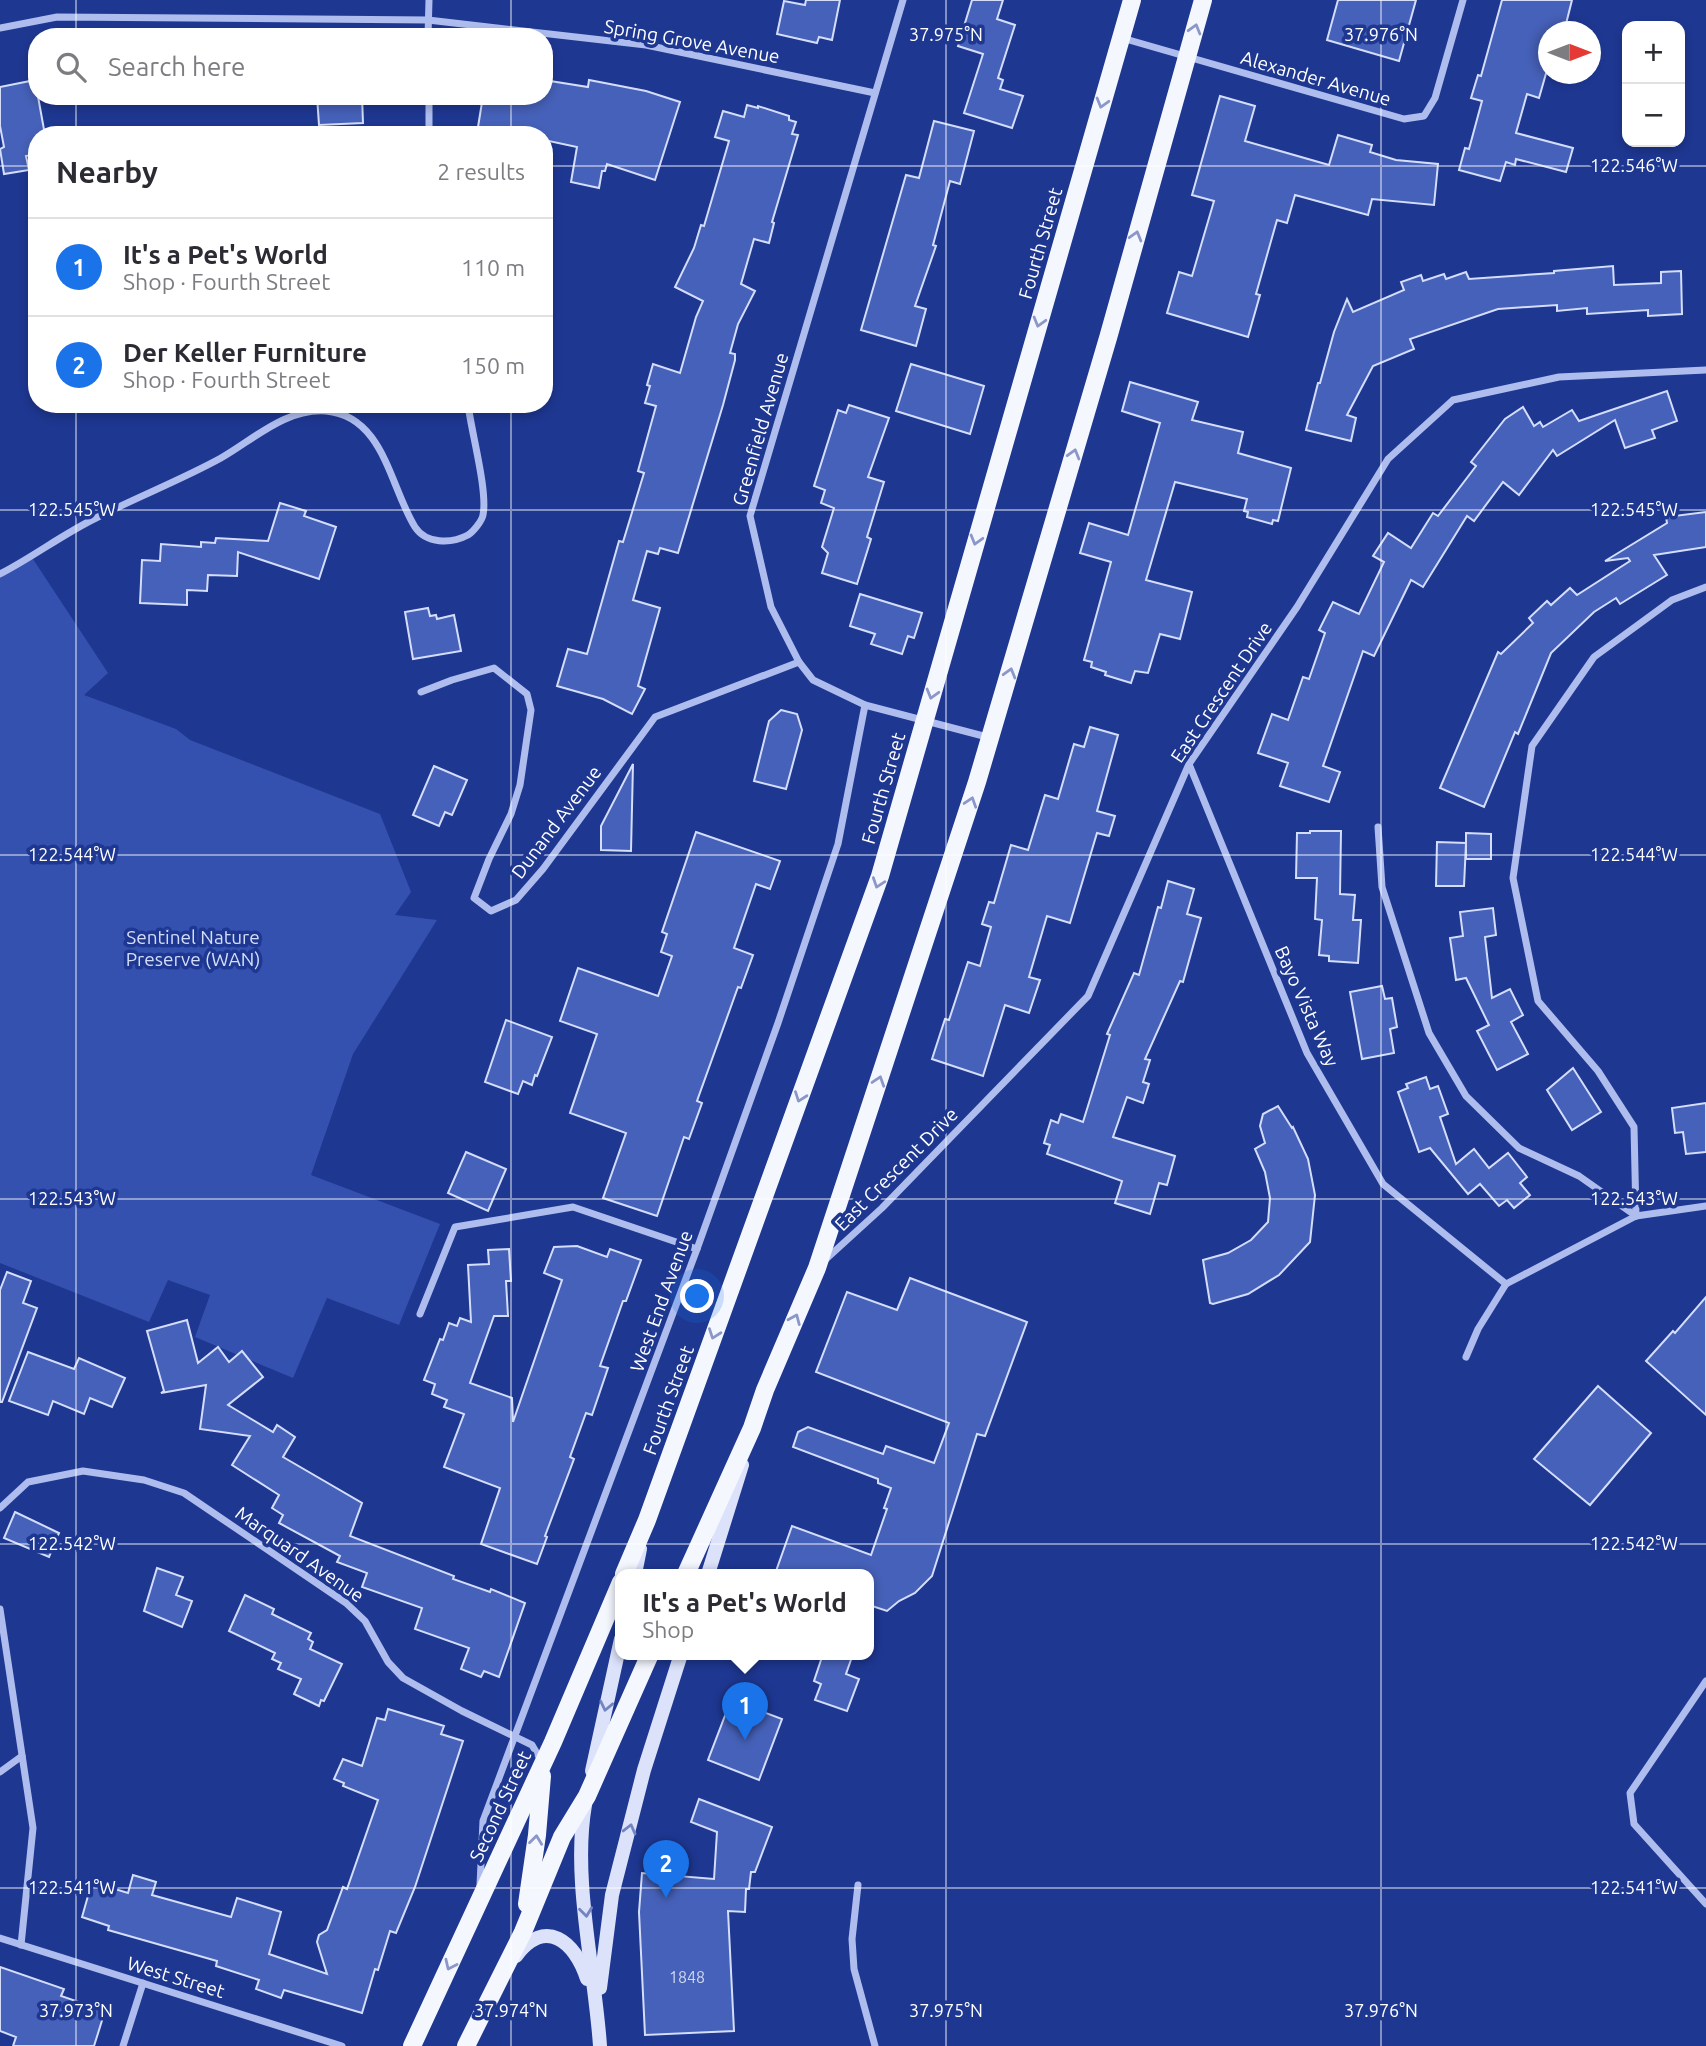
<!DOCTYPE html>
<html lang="en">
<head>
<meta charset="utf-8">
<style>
  :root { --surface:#fff; --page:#f7f7f7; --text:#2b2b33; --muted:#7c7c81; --line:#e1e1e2; --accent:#1a73e8 }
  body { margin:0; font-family:Ubuntu,sans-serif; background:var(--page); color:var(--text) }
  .controls { position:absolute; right:21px; top:21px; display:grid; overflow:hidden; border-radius:14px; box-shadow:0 4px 10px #0003 }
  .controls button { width:63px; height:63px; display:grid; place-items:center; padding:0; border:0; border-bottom:2px solid var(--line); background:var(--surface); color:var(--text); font:35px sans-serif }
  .compass { position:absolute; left:1538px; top:21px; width:63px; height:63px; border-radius:50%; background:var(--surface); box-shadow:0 4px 10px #0003; rotate:90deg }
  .you { position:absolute; left:698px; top:1297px; width:24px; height:24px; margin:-18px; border:5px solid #fff; border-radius:50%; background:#1a73e8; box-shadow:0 0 0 10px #1a73e833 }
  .badge { display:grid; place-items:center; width:46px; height:46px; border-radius:50%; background:var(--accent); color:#fff; font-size:23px; font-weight:700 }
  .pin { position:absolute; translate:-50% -58px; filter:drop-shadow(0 2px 4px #0008) }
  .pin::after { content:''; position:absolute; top:37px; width:24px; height:21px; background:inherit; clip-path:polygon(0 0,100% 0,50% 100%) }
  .popup { position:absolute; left:615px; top:1569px; width:259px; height:91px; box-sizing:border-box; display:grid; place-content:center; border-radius:14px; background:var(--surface); filter:drop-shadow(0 2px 5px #0005); font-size:23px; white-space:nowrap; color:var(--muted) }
  .popup b { font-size:26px; color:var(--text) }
  .popup::after { content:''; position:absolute; left:50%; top:100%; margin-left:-14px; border:14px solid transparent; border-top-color:var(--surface) }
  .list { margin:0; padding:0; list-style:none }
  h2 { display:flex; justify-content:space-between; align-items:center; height:91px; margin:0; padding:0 28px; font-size:30px }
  h2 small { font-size:23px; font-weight:400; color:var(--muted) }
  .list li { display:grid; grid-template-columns:46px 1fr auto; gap:21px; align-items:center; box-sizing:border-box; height:98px; padding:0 28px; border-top:2px solid var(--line) }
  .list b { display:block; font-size:26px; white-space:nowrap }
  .list p { margin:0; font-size:23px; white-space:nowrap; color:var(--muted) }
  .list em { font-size:23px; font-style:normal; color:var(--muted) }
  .icon { flex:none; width:38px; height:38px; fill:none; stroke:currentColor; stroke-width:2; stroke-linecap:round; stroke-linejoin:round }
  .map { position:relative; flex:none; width:1706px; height:2046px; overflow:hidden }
  .search { position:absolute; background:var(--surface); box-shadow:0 4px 10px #0003; left:28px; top:28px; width:525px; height:77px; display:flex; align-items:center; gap:18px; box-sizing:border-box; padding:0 24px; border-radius:28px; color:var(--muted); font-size:26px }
  .panel { position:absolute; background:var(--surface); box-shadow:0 4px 10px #0003; left:28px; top:126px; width:525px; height:287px; border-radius:28px }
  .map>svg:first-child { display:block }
  .green { fill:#3551b0 }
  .building { fill:#4661b9; stroke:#d4ddfa; stroke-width:2 }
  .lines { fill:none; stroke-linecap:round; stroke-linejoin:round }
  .minor { stroke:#aebdee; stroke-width:7 }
  .secondary { stroke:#dbe2fa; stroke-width:14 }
  .primary { stroke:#f5f7ff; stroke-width:18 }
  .oneway { stroke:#8a97c8 }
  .oneway2 { stroke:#7384c0 }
  .ticks { fill:none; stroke:#fff; stroke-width:2; stroke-opacity:0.45 }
  .labels { text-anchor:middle; stroke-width:7; stroke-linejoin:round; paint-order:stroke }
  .number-label { font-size:16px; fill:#d1d8ee }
  .street-label { font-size:19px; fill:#fff; stroke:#1e3791 }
  .park-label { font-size:19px; fill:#d4ddfa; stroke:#1e3791 }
  .ticks-label { font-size:18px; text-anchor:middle; fill:#fff; stroke:#1e3791; stroke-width:7; stroke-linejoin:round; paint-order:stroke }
</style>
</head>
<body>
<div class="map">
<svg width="1706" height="2046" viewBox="0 0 1706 2046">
  <rect width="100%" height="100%" fill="#1e3791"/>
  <polygon class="green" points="31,556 108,673 84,695 176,729 190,740 380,814 411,892 395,915 437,920 353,1054 311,1175 440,1224 399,1325 327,1298 293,1378 195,1337 210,1295 168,1280 149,1322 0,1263 0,572"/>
  <g class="building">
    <polygon points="806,0 840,0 832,40 819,37 817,43 777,34 784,1 805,5"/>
    <polygon points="972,0 1003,0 997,19 1015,25 998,78 1003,80 1000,89 1023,96 1012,128 964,113 983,54 958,46"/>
    <polygon points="1338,0 1416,0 1399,61 1327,40"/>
    <polygon points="1502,0 1572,0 1564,32 1549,32 1549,63 1539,98 1527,94 1516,133 1573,148 1566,172 1516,159 1515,165 1506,162 1500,181 1459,170 1465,148 1469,149 1482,101 1471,98 1478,75 1481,76"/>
    <polygon points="35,80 45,135 37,135 37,154 26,156 29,170 4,174 0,149 4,147 0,126 0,87"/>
    <polygon points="544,80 588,87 589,80 646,91 680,102 655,180 607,164 605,171 602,171 599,188 571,182 577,147 544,140 544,135 523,135 478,127 483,96 544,96"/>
    <polygon points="317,96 362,96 363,123 319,125"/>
    <polygon points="1220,96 1255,106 1245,141 1329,165 1338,135 1372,145 1370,152 1396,160 1438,164 1434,205 1372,199 1368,215 1295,195 1287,223 1277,220 1256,294 1260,295 1248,337 1167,313 1179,272 1192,276 1214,201 1192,195"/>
    <polygon points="747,105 758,108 758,106 789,116 789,120 796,122 792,134 798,135 772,222 774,223 769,243 754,239 741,284 755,291 738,324 730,353 735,354 735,360 723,405 678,553 660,548 658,554 647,551 633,600 660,608 638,686 645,689 632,714 603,699 557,686 568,649 587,654 619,541 623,542 644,473 638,471 656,406 645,403 650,386 647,385 653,364 680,373 696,317 703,301 675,287 694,248 701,225 704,226 729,141 715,137 723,111 744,117"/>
    <polygon points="934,121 974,131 960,184 950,181 933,245 936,246 915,306 926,309 916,346 861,330 906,175 919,178"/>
    <polygon points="1613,266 1614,285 1661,283 1661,272 1681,271 1682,314 1648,316 1648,310 1587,314 1587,308 1557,311 1557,305 1498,309 1410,339 1414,349 1373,366 1347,415 1356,418 1351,441 1306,430 1318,383 1320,383 1334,332 1347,299 1353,312 1404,290 1401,282 1421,275 1423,281 1444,274 1446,279 1466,272 1469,279 1554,273 1554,271"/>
    <polygon points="911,364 984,386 970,434 896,411"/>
    <polygon points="1130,382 1198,402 1192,420 1243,432 1238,453 1291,468 1278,521 1273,520 1272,524 1247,517 1248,512 1244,511 1247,499 1175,482 1146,580 1192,592 1180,639 1160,634 1148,673 1135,671 1131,683 1105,675 1106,672 1091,667 1092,662 1084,660 1111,562 1080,553 1089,523 1128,535 1160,423 1122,411"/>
    <polygon points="1667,391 1677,421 1652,430 1655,438 1625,448 1615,420 1557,456 1553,450 1519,495 1503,482 1474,521 1467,516 1423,587 1411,580 1374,656 1363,651 1323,766 1340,772 1329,802 1280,786 1288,763 1258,753 1272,714 1288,720 1303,677 1309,679 1325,633 1319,630 1333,602 1359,614 1384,562 1373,556 1388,533 1411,548 1433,513 1438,516 1476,466 1471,462 1505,419 1523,407 1534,426 1540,422 1543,427 1572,410 1579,421"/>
    <polygon points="849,405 889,418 868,477 884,482 867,537 871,539 857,584 822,573 828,553 822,547 834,508 821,503 825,490 814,486 838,410 846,413"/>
    <polygon points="280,503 306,511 304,516 336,527 319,579 238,552 237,576 208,575 207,591 187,590 187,605 140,603 142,560 160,561 161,544 201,547 201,542 215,543 216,538 268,541"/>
    <polygon points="1706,512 1706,547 1654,555 1667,575 1620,604 1616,598 1594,612 1551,653 1518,734 1515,732 1484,807 1440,788 1498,652 1501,654 1533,623 1529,618 1547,601 1551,605 1570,588 1577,595 1630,561 1628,558 1605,561 1667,523 1666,517"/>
    <polygon points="860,594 922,613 914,638 908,636 902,654 871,644 875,634 850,626"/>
    <polygon points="428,608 430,616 436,615 437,619 454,615 461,651 413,659 405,612"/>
    <polygon points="781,710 797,714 802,730 786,789 754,781 769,721"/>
    <polygon points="1090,727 1118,735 1097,811 1115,816 1109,836 1097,833 1070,923 1047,916 1029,977 1040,980 1029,1013 1005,1005 983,1076 932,1059 945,1019 949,1020 968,962 980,966 991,927 982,924 989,902 994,903 1011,845 1028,850 1045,795 1058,799 1074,744 1084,747"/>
    <polygon points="633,764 631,851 601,850 601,826"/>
    <polygon points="434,766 467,780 452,815 445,812 439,826 413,815"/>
    <polygon points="1310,831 1341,831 1340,894 1355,895 1353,920 1361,920 1358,963 1329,961 1329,956 1319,955 1322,920 1315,919 1317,878 1296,878 1297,833 1310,833"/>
    <polygon points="696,832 780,861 770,889 756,884 734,948 753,955 741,988 738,987 697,1101 702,1103 689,1139 684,1137 657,1216 603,1198 626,1133 570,1113 597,1034 560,1021 578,968 658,996 672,956 661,952 667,934 662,932"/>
    <polygon points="1466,833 1491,834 1491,859 1466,859"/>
    <polygon points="1437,842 1466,843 1464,886 1436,886"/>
    <polygon points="1168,881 1194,889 1187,914 1201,918 1183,982 1180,981 1145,1059 1150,1060 1143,1082 1149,1084 1143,1103 1127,1097 1113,1137 1175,1156 1167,1185 1159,1183 1150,1214 1115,1203 1122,1181 1047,1154 1050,1145 1044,1143 1051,1120 1058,1123 1061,1114 1083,1122 1110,1035 1107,1034 1134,973 1139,975 1158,907 1161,908"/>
    <polygon points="1493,908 1496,935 1485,937 1492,998 1510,989 1523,1015 1511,1022 1528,1054 1497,1070 1477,1031 1489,1025 1466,978 1456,980 1450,938 1463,936 1460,912"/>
    <polygon points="1382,986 1385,999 1392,998 1397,1027 1390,1029 1394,1053 1362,1059 1350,992"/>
    <polygon points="506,1020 552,1037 537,1076 535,1075 532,1085 523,1081 518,1094 485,1082"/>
    <polygon points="1573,1068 1601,1112 1572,1130 1547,1090"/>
    <polygon points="1426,1077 1430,1089 1438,1086 1448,1114 1440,1117 1456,1164 1474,1149 1489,1168 1508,1153 1527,1177 1520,1183 1530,1195 1514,1208 1507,1200 1499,1206 1480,1184 1468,1194 1430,1148 1419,1152 1398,1092 1408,1088 1406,1084"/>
    <polygon points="1706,1103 1706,1152 1686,1154 1683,1132 1675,1133 1672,1108"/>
    <polygon points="1278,1106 1292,1128 1293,1127 1308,1159 1315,1195 1310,1242 1279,1275 1248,1294 1213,1304 1210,1303 1203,1260 1228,1253 1251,1240 1268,1222 1270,1198 1265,1172 1255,1149 1265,1143 1260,1126 1263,1114"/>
    <polygon points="466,1152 506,1169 488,1211 448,1193"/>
    <polygon points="577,1246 607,1257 610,1249 641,1260 626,1301 623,1301 600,1366 608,1368 592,1415 586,1413 570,1457 574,1459 545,1536 547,1537 537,1564 481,1544 500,1488 444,1467 464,1414 444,1407 447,1400 432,1394 435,1384 424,1380 440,1339 443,1340 449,1323 457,1326 460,1318 471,1322 468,1265 489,1264 488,1250 509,1249 511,1281 506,1281 508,1316 494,1316 470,1383 512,1398 513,1422 562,1280 544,1273 554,1247"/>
    <polygon points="7,1272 31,1281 23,1303 37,1308 2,1402 0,1402 0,1290"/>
    <polygon points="910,1278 1027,1322 985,1436 977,1434 932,1576 915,1593 899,1601 887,1611 869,1605 869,1574 775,1574 792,1526 871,1555 887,1509 884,1508 891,1488 878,1483 878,1479 793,1447 798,1432 808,1427 883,1454 886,1446 934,1463 949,1423 816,1372 847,1292 897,1310"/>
    <polygon points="1706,1297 1706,1415 1646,1361 1673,1331 1675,1333"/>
    <polygon points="187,1320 198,1363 218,1347 229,1362 242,1351 263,1377 228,1405 273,1432 277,1425 295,1437 283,1457 362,1503 350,1536 454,1576 453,1579 490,1592 491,1589 525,1603 499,1677 484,1671 481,1677 461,1669 469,1648 415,1629 422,1608 362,1587 367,1573 337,1562 340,1556 279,1523 283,1515 272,1508 279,1495 232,1465 250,1436 200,1429 206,1385 161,1393 164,1391 147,1331"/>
    <polygon points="28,1352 74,1369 79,1358 125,1378 112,1407 90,1398 84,1414 53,1401 48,1415 9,1401"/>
    <polygon points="1598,1386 1651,1433 1590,1505 1534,1459"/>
    <polygon points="15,1512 59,1533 49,1557 4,1538"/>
    <polygon points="157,1568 183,1577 176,1595 192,1601 182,1627 144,1611"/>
    <polygon points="245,1595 274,1609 272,1614 311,1633 308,1639 313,1642 310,1649 342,1664 324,1701 321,1700 319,1706 294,1694 301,1679 278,1669 281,1663 272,1659 275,1653 229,1631"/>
    <polygon points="823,1654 853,1654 846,1674 859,1679 847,1711 815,1700 821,1684 814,1681"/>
    <polygon points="731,1700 782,1719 759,1780 708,1760"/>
    <polygon points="388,1709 444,1726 441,1734 463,1741 415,1887 396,1933 390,1931 378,1970 375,1969 362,2013 284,1990 281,1998 256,1989 259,1980 216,1966 217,1961 108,1930 109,1926 82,1917 92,1882 128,1893 133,1875 156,1882 152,1895 231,1917 237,1898 281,1912 269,1954 327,1974 317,1942 319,1935 327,1930 343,1887 347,1889 378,1800 343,1786 344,1783 334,1779 343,1759 362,1766 377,1718 385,1720"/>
    <polygon points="699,1799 772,1827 755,1872 751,1872 749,1889 746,1889 745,1912 728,1911 734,2031 645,2035 639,1912 642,1873 714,1879 717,1832 691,1822"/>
    <polygon points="0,1967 64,1989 61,1996 105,2011 94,2046 13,2046 16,2037 0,2031"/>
  </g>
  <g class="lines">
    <g class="minor">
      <polyline points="903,0 750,516 771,607 799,662 813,680 865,705 991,738"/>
      <polyline points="0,28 57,17 428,20 646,45 875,93"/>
      <polyline points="428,37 429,0"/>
      <polyline points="1122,38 1404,119 1424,116 1435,98 1463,0"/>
      <polyline points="429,96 429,135"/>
      <path d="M 0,574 C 33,557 63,534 96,518 C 137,497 181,480 221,458 C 254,439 286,408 326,411 C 384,416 390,487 415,527 C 426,544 451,544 468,535 C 473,532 482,521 483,515 C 488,491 471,431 468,404"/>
      <polyline points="421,692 452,680 494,668 527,694 531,710 520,785 511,814 489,859 474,898 491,911 516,900 543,869 655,717 799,662"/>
      <polyline points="1189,764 1307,1053 1383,1184 1506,1284"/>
      <polyline points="1378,827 1382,887 1429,1033 1466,1096 1519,1148 1579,1176 1636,1216"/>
      <polyline points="1636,1216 1634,1127 1598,1071 1538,1001 1513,878 1532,746 1594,657 1672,600 1706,587"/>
      <polyline points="825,1260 882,1208 1088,996 1189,764 1297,607 1388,459 1453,400 1559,377 1706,370"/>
      <polyline points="420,1314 455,1227 573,1207 697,1249"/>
      <polyline points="1466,1357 1478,1329 1506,1284 1636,1216 1706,1206"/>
      <polyline points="0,1508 28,1482 83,1471 144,1480 184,1493 346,1603 365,1621 388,1662 403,1678 462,1711 532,1745 542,1762"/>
      <polyline points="0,1609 33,1828 21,1945"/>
      <polyline points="1706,1681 1630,1793 1634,1824 1706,1904"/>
      <polyline points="0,1772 22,1756"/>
      <polyline points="480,1885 483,1821 697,1249 778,1023 838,844 865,705"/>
      <polyline points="858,1885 852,1939 854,1969 875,2046"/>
      <polyline points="0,1938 342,2046"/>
      <polyline points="123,2046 143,1983"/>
    </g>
    <g class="secondary">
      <polyline points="635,1574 640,1549"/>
      <polyline points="708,1574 742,1465"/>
      <polyline points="592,1771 621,1639"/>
      <path d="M 585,1805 C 572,1879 595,1970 600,2046"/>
      <path d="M 516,1956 C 545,1917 575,1941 587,1979"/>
      <polyline points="600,1988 612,1895 644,1770 681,1654"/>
    </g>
    <g class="primary">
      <polyline points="624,1574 647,1520 880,876 1132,0"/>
      <polyline points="686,1574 752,1428 765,1390 817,1268 977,782 1108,338 1203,0"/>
      <polyline points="527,1904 537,1835 542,1776"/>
      <polyline points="412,2046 553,1742 621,1582"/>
      <polyline points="466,2046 523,1932 562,1837 587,1796 650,1654"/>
    </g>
  </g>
  <defs><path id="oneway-chevron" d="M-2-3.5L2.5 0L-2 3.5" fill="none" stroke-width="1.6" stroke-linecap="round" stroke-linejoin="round" transform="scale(1.75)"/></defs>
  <g class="oneway">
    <use href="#oneway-chevron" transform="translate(1195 29) rotate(-74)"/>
    <use href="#oneway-chevron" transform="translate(1102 103) rotate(106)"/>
    <use href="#oneway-chevron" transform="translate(1136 236) rotate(-74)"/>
    <use href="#oneway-chevron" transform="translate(1039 322) rotate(106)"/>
    <use href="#oneway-chevron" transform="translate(1074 454) rotate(-74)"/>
    <use href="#oneway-chevron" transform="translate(976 540) rotate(106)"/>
    <use href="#oneway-chevron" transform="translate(1010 673) rotate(-74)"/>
    <use href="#oneway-chevron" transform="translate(932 694) rotate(106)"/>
    <use href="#oneway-chevron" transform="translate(971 802) rotate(-72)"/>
    <use href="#oneway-chevron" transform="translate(878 883) rotate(109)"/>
    <use href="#oneway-chevron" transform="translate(879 1081) rotate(-72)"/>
    <use href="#oneway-chevron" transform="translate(800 1097) rotate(110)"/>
    <use href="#oneway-chevron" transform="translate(795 1319) rotate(-67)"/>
    <use href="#oneway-chevron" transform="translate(714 1334) rotate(110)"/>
    <use href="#oneway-chevron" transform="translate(536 1840) rotate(-83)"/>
    <use href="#oneway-chevron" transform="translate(450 1965) rotate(115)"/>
  </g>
  <g class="oneway2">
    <use href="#oneway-chevron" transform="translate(606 1706) rotate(102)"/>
    <use href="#oneway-chevron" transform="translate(630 1829) rotate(-76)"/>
    <use href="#oneway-chevron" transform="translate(586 1912) rotate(83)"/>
  </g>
  <path class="ticks" d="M 76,0 L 76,37M 511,0 L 511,37M 946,0 L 946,2046M 1381,0 L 1381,2046M 76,96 L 76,135M 511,96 L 511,135M 0,166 L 37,166M 544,166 L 1706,166M 76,404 L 76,2046M 511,404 L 511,2046M 0,510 L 1706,510M 0,855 L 1706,855M 0,1199 L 1706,1199M 0,1544 L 1706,1544M 0,1888 L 1706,1888"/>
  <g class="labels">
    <g class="number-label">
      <text x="687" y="1983">1848</text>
    </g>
    <g class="street-label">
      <text transform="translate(692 41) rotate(10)" y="7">Spring Grove Avenue</text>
      <text transform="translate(1316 78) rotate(16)" y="7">Alexander Avenue</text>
      <text transform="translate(1040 243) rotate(-74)" y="7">Fourth Street</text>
      <text transform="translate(760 429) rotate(-74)" y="7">Greenfield Avenue</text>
      <text transform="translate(1221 692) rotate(-56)" y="7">East Crescent Drive</text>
      <text transform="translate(883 788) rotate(-74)" y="7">Fourth Street</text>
      <text transform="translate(556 822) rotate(-53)" y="7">Dunand Avenue</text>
      <text transform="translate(1307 1006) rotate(66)" y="7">Bayo Vista Way</text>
      <text transform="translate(896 1169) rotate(-45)" y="7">East Crescent Drive</text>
      <text transform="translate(661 1301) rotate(-70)" y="7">West End Avenue</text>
      <text transform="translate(668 1400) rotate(-70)" y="7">Fourth Street</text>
      <text transform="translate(300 1554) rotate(35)" y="7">Marquard Avenue</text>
      <text transform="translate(500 1806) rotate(-65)" y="7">Second Street</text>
      <text transform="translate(176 1977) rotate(17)" y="7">West Street</text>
    </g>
    <g class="park-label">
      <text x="193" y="944">Sentinel Nature<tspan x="193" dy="22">Preserve (WAN)</tspan></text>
    </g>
  </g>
  <g class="ticks-label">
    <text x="946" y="41">37.975°N</text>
    <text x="1381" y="41">37.976°N</text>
    <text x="1634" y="172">122.546°W</text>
    <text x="1634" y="516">122.545°W</text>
    <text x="72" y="516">122.545°W</text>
    <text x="1634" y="861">122.544°W</text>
    <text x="72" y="861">122.544°W</text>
    <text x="1634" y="1205">122.543°W</text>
    <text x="72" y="1205">122.543°W</text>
    <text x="1634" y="1550">122.542°W</text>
    <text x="72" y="1550">122.542°W</text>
    <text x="1634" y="1894">122.541°W</text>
    <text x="72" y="1894">122.541°W</text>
    <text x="76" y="2017">37.973°N</text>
    <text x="511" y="2017">37.974°N</text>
    <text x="946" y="2017">37.975°N</text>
    <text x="1381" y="2017">37.976°N</text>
  </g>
</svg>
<div class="controls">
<button>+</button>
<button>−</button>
</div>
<svg class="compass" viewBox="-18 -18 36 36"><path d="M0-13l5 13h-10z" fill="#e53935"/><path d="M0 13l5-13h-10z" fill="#7c7c81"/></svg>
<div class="you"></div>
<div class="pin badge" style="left:745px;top:1740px">1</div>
<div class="popup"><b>It's a Pet's World</b>Shop</div>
<div class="pin badge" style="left:666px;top:1898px">2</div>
<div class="search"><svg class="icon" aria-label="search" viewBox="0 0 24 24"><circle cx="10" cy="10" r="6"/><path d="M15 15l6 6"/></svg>Search here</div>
<section class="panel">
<h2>Nearby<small>2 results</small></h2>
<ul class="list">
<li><span class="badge">1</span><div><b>It's a Pet's World</b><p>Shop · Fourth Street</p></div><em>110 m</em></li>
<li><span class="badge">2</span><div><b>Der Keller Furniture</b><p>Shop · Fourth Street</p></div><em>150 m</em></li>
</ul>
</section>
</div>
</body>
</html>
